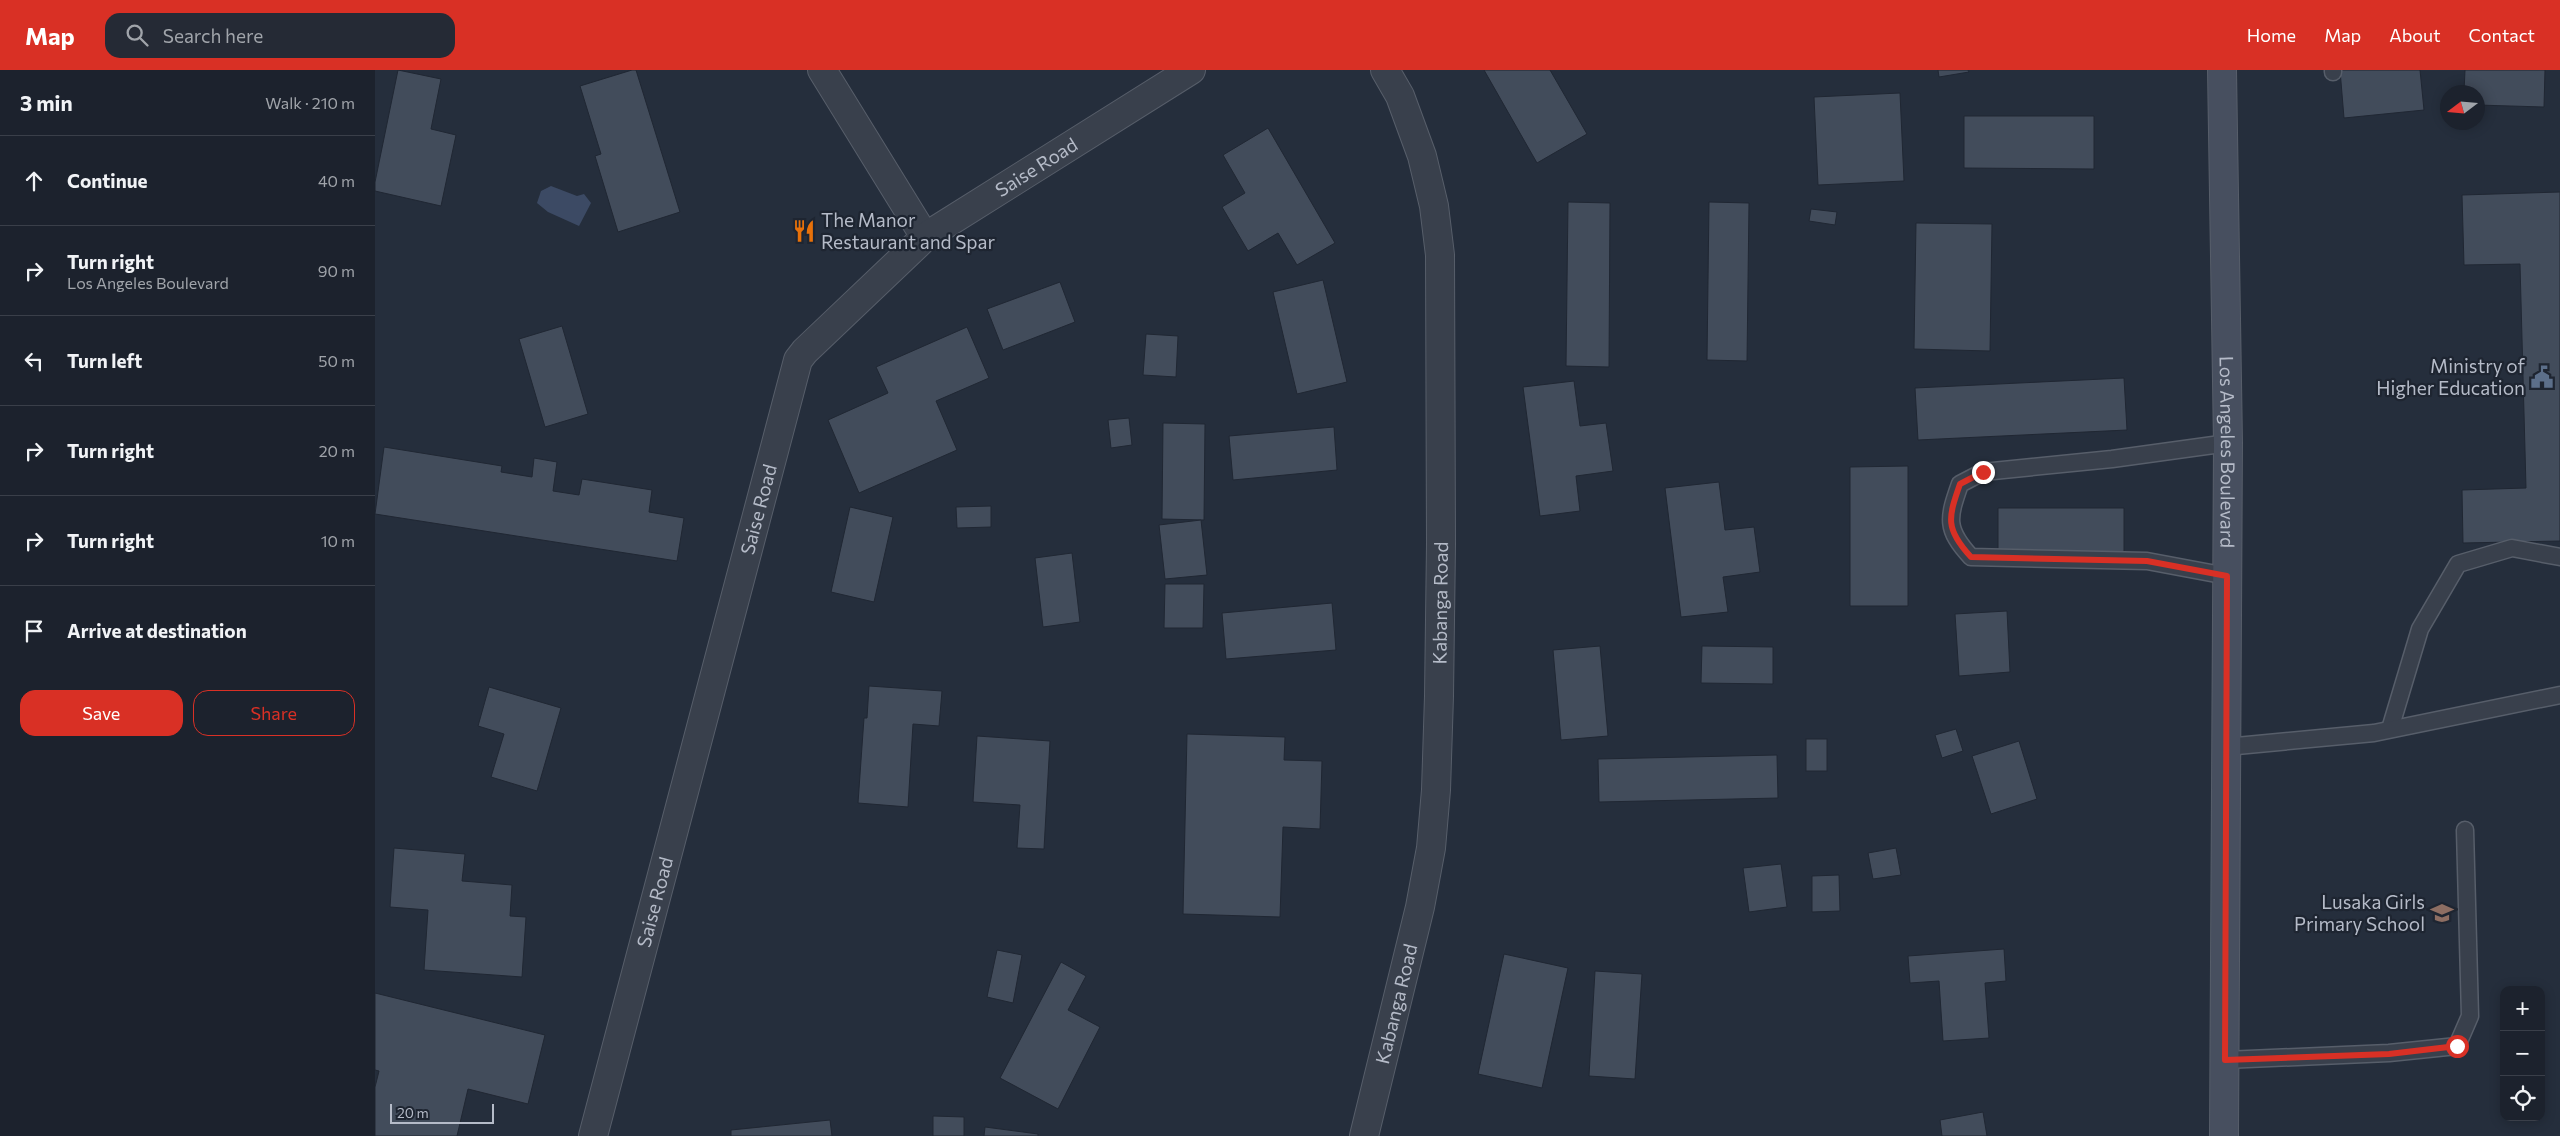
<!DOCTYPE html>
<html lang="en">
<head>
<meta charset="utf-8">
<style>
  :root { --surface:#1c222d; --page:#252a35; --text:#f1f3f6; --muted:#a0a4aa; --line:#3a3f49; --accent:#d93025 }
  body { margin:0; font-family:Commissioner,sans-serif; background:var(--page); color:var(--text) }
  .controls { position:absolute; right:15px; bottom:15px; display:grid; overflow:hidden; border-radius:10px; box-shadow:0 2px 12px #0003 }
  .controls button { width:45px; height:45px; display:grid; place-items:center; padding:0; border:0; border-bottom:1px solid var(--line); background:var(--surface); color:var(--text); font:25px sans-serif }
  .compass { position:absolute; left:2065px; top:15px; width:45px; height:45px; border-radius:50%; background:var(--surface); box-shadow:0 2px 12px #0003; rotate:254deg }
  .scale { position:absolute; left:15px; bottom:12px; width:104px; box-sizing:border-box; padding-left:5px; border:2px solid #b5bbc8; border-top:0; font-size:14px; line-height:18px; white-space:nowrap; color:#b5bbc8; -webkit-text-stroke:4px #1e2531; paint-order:stroke }
  .stop { position:absolute; width:15px; height:15px; margin:-11px; border:4px solid #d93025; border-radius:50%; background:#fff }
  .stop.end { background:#d93025; border-color:#fff; box-shadow:0 1px 5px #0008 }
  .list { margin:0; padding:0; list-style:none }
  h2 { display:flex; justify-content:space-between; align-items:center; height:65px; margin:0; padding:0 20px; font-size:21px }
  h2 small { font-size:16px; font-weight:400; color:var(--muted) }
  .list li { display:grid; grid-template-columns:32px 1fr auto; gap:15px; align-items:center; box-sizing:border-box; height:90px; padding:0 20px; border-top:1px solid var(--line) }
  .list b { display:block; font-size:19px; white-space:nowrap }
  .list p { margin:0; font-size:16px; white-space:nowrap; color:var(--muted) }
  .list em { font-size:16px; font-style:normal; color:var(--muted) }
  .actions { display:flex; gap:10px; padding:15px 20px }
  .actions a { flex:1; padding:11px 0; border:1px solid var(--accent); border-radius:15px; text-align:center; font-size:18px; color:var(--accent) }
  .actions .main { background:var(--accent); color:#fff }
  .icon { flex:none; width:28px; height:28px; fill:none; stroke:currentColor; stroke-width:2; stroke-linecap:round; stroke-linejoin:round }
  .map { position:relative; flex:none; width:2185px; height:1066px; overflow:hidden }
  header { display:flex; align-items:center; gap:30px; box-sizing:border-box; height:70px; padding:0 25px; background:var(--accent); color:#fff }
  header strong { font-size:24px }
  nav { display:flex; gap:28px; margin-inline-start:auto; font-size:18px }
  .search { width:350px; height:45px; background:var(--page); display:flex; align-items:center; gap:12px; box-sizing:border-box; padding:0 18px; border-radius:15px; color:var(--muted); font-size:19px }
  main { display:flex }
  aside { flex:1; background:var(--surface) }
  .map>svg:first-child { display:block }
  .water { fill:#3c4a64 }
  .building { fill:#424c5b; stroke:#202733 }
  .lines { fill:none; stroke-linecap:round; stroke-linejoin:round }
  .service-casing { stroke:#575e6a; stroke-width:19 }
  .minor-casing { stroke:#575e6a; stroke-width:30 }
  .secondary-casing { stroke:#575e6a; stroke-width:30 }
  .service { stroke:#39404c; stroke-width:16 }
  .minor { stroke:#39404c; stroke-width:28 }
  .secondary { stroke:#474f5f; stroke-width:28 }
  .route { stroke:#d93025; stroke-width:6 }
  .labels { text-anchor:middle; stroke-width:4.5; stroke-linejoin:round; paint-order:stroke }
  .street-label { font-size:19px; fill:#b5bbc8; stroke:#1e2531 }
  .poi-label { font-size:19px; fill:#b5bbc8; stroke:#1e2531; text-anchor:end }
</style>
</head>
<body>
<header>
<strong>Map</strong>
<div class="search"><svg class="icon" aria-label="search" viewBox="0 0 24 24"><circle cx="10" cy="10" r="6"/><path d="M15 15l6 6"/></svg>Search here</div>
<nav><a>Home</a><a>Map</a><a>About</a><a>Contact</a></nav>
</header>
<main>
<aside>
<h2>3 min<small>Walk · 210 m</small></h2>
<ul class="list">
<li><svg class="icon" aria-label="ahead" viewBox="0 0 24 24"><path d="M12 20V5M6 11l6-6 6 6"/></svg><div><b>Continue</b></div><em>40 m</em></li>
<li><svg class="icon" aria-label="right" viewBox="0 0 24 24"><path d="M7 20v-9h11M14 6l5 5-5 5"/></svg><div><b>Turn right</b><p>Los Angeles Boulevard</p></div><em>90 m</em></li>
<li><svg class="icon" aria-label="left" viewBox="0 0 24 24"><path d="M17 20v-9H6M10 6l-5 5 5 5"/></svg><div><b>Turn left</b></div><em>50 m</em></li>
<li><svg class="icon" aria-label="right" viewBox="0 0 24 24"><path d="M7 20v-9h11M14 6l5 5-5 5"/></svg><div><b>Turn right</b></div><em>20 m</em></li>
<li><svg class="icon" aria-label="right" viewBox="0 0 24 24"><path d="M7 20v-9h11M14 6l5 5-5 5"/></svg><div><b>Turn right</b></div><em>10 m</em></li>
<li><svg class="icon" aria-label="arrive" viewBox="0 0 24 24"><path d="M6 21V4h12l-3 4 3 4H6"/></svg><div><b>Arrive at destination</b></div></li>
</ul>
<div class="actions"><a class="main">Save</a><a>Share</a></div>
</aside>
<div class="map">
<svg width="2185" height="1066" viewBox="0 0 2185 1066">
  <rect width="100%" height="100%" fill="#252e3c"/>
  <polygon class="water" points="176,116 202,126 209,124 216,133 204,156 173,142 162,133 166,121"/>
  <g class="building">
    <polygon points="23,0 66,9 56,59 81,65 66,136 0,121 0,112"/>
    <polygon points="257,0 261,0 305,142 243,162 220,86 226,84 205,16"/>
    <polygon points="1109,0 1175,0 1212,64 1162,93"/>
    <polygon points="1563,0 1593,0 1594,2 1564,7"/>
    <polygon points="1965,0 2045,0 2049,40 1969,48"/>
    <polygon points="2090,0 2170,0 2169,37 2102,35 2102,22 2089,22"/>
    <polygon points="1525,23 1529,111 1443,115 1439,27"/>
    <polygon points="1589,46 1719,46 1719,99 1589,98"/>
    <polygon points="893,58 960,173 922,195 903,163 873,181 847,137 870,123 848,85"/>
    <polygon points="2185,122 2185,471 2088,473 2087,420 2151,418 2145,194 2089,195 2087,125"/>
    <polygon points="1193,132 1235,133 1234,297 1191,296"/>
    <polygon points="1334,132 1374,133 1372,291 1332,290"/>
    <polygon points="1436,139 1462,142 1460,155 1434,151"/>
    <polygon points="1541,153 1617,154 1615,281 1539,279"/>
    <polygon points="948,210 972,312 922,324 898,222"/>
    <polygon points="685,212 700,252 628,280 612,239"/>
    <polygon points="187,256 213,344 170,357 144,269"/>
    <polygon points="592,257 614,308 561,331 582,380 484,423 453,350 513,323 501,297"/>
    <polygon points="771,264 803,266 801,307 768,305"/>
    <polygon points="1749,308 1752,360 1543,370 1540,318"/>
    <polygon points="1199,311 1205,356 1231,353 1238,401 1201,406 1205,441 1165,446 1148,317"/>
    <polygon points="754,348 757,375 736,378 733,350"/>
    <polygon points="788,353 830,354 829,450 787,449"/>
    <polygon points="959,357 962,400 858,410 854,366"/>
    <polygon points="9,377 127,396 126,402 157,407 159,388 182,392 178,421 204,425 207,409 277,420 274,442 309,448 302,491 0,444"/>
    <polygon points="1533,396 1533,536 1475,536 1475,397"/>
    <polygon points="1344,412 1350,460 1379,457 1385,502 1348,507 1353,542 1306,547 1290,418"/>
    <polygon points="616,436 616,457 582,458 581,437"/>
    <polygon points="475,437 518,447 499,532 456,522"/>
    <polygon points="1623,438 1749,438 1749,484 1623,483"/>
    <polygon points="826,450 832,505 790,509 784,455"/>
    <polygon points="697,483 705,552 668,557 660,488"/>
    <polygon points="790,514 829,514 828,558 789,558"/>
    <polygon points="957,533 961,580 851,589 847,543"/>
    <polygon points="1632,541 1635,602 1584,606 1580,544"/>
    <polygon points="1225,576 1233,666 1186,670 1178,580"/>
    <polygon points="1327,576 1398,577 1398,614 1326,613"/>
    <polygon points="494,616 567,621 564,656 538,654 533,737 483,733 489,648 492,648"/>
    <polygon points="114,617 186,638 162,721 116,707 129,664 103,656"/>
    <polygon points="1581,659 1588,681 1567,688 1560,665"/>
    <polygon points="812,664 910,667 909,690 947,691 945,759 908,757 905,847 808,844"/>
    <polygon points="602,666 675,671 669,779 642,778 645,735 598,732"/>
    <rect x="1431" y="669" width="21" height="32"/>
    <polygon points="1644,671 1662,729 1616,744 1597,686"/>
    <polygon points="1402,685 1403,728 1224,732 1223,689"/>
    <polygon points="19,778 90,784 87,811 137,815 135,846 151,847 147,907 49,900 53,840 15,837"/>
    <polygon points="1521,778 1526,805 1498,809 1493,783"/>
    <polygon points="1406,794 1412,837 1374,842 1368,798"/>
    <polygon points="1464,805 1465,841 1437,842 1437,806"/>
    <polygon points="1629,879 1631,911 1610,913 1614,968 1568,971 1564,911 1535,913 1533,886"/>
    <polygon points="622,880 647,885 638,933 612,927"/>
    <polygon points="1129,884 1193,898 1167,1018 1103,1004"/>
    <polygon points="686,892 711,906 693,940 725,957 683,1039 625,1008"/>
    <polygon points="1220,901 1267,904 1260,1009 1214,1006"/>
    <polygon points="0,923 170,965 153,1034 93,1019 82,1066 0,1066 0,1017 4,1001 0,1000"/>
    <polygon points="1608,1042 1612,1066 1567,1066 1565,1050"/>
    <polygon points="558,1046 589,1047 589,1066 558,1066"/>
    <polygon points="455,1050 457,1066 356,1066 356,1060"/>
    <polygon points="610,1057 663,1064 663,1066 609,1066"/>
  </g>
  <g class="lines">
    <defs>
      <g id="service">
        <polyline points="1958,0 1958,2"/>
        <path d="M 1852,506 L 1772,491 L 1596,487 C 1570,459 1573,448 1585,414 L 1608,402 L 1737,389 L 1853,373"/>
        <polyline points="2015,659 2045,559 2083,494 2137,478 2185,487"/>
        <polyline points="1851,677 1999,663 2185,625"/>
        <polyline points="1850,990 2014,983 2082,976 2095,946 2090,760"/>
      </g>
      <g id="minor">
        <polyline points="447,0 550,167"/>
        <path id="s1" d="M 218,1066 L 423,290 L 430,281 L 550,167 L 816,0"/>
        <path id="s2" d="M 989,1066 L 1045,837 L 1056,778 L 1061,720 L 1064,626 L 1066,474 L 1065,185 L 1059,136 L 1047,86 L 1025,26 L 1010,0"/>
      </g>
      <g id="secondary">
        <path id="s3" d="M 1847,0 L 1853,373 L 1849,1066"/>
      </g>
    </defs>
    <use href="#service" class="service-casing"/>
    <use href="#minor" class="minor-casing"/>
    <use href="#secondary" class="secondary-casing"/>
    <use href="#service" class="service"/>
    <use href="#minor" class="minor"/>
    <use href="#secondary" class="secondary"/>
  </g>
  <g class="lines">
    <path class="route" d="M 1608,402 L 1585,414 C 1573,448 1570,459 1596,487 L 1772,491 L 1852,506 L 1850,990 L 2014,984 L 2082,976"/>
  </g>
  <defs>
    <symbol id="restaurant-bare" viewBox="-9 -9 18 18"><path d="M-5-6h1v4h1v-4h1v4h1v-4h1v5L-1.5 .5V6h-2V.5L-5-1ZM5-6V6H3V1.5H1.5Q1.5-4 5-6Z" fill="#e8710a" stroke="#1e2531" stroke-width="2.5" paint-order="stroke"/></symbol>
    <symbol id="civic-bare" viewBox="-9 -9 18 18"><path d="M-.6-6.5H3V-4.5H.6V-3L4-1V1h2V6H-6V1h2V-1L-.6-3ZM-1.2 2.5V6h2.4V2.5Z" fill="#5c6f8a" stroke="#1e2531" stroke-width="2.5" paint-order="stroke"/></symbol>
    <symbol id="school-bare" viewBox="-9 -9 18 18"><path d="M0-5L7-2L0 1L-7-2ZM-4 1L0 2.5L4 1V4Q0 6-4 4Z" fill="#8d6e63" stroke="#1e2531" stroke-width="2.5" paint-order="stroke"/></symbol>
  </defs>
  <g fill-rule="evenodd">
    <use href="#restaurant-bare" x="413" y="145" width="32" height="32"/>
    <use href="#civic-bare" x="2151" y="291" width="32" height="32"/>
    <use href="#school-bare" x="2051" y="827" width="32" height="32"/>
  </g>
  <g class="labels">
    <g class="street-label">
      <text dy="7" stroke="none"><textPath href="#s1" startOffset="1111">Saise Road</textPath></text>
      <text dy="7" stroke="none"><textPath href="#s3" startOffset="382">Los Angeles Boulevard</textPath></text>
      <text dy="7" stroke="none"><textPath href="#s1" startOffset="648">Saise Road</textPath></text>
      <text dy="7" stroke="none"><textPath href="#s2" startOffset="541">Kabanga Road</textPath></text>
      <text dy="7" stroke="none"><textPath href="#s1" startOffset="242">Saise Road</textPath></text>
      <text dy="7" stroke="none"><textPath href="#s2" startOffset="136">Kabanga Road</textPath></text>
    </g>
    <g class="poi-label">
      <text x="446" y="157" text-anchor="start">The Manor<tspan x="446" dy="22">Restaurant and Spar</tspan></text>
      <text x="2150" y="303">Ministry of<tspan x="2150" dy="22">Higher Education</tspan></text>
      <text x="2050" y="839">Lusaka Girls<tspan x="2050" dy="22">Primary School</tspan></text>
    </g>
  </g>
</svg>
<div class="controls">
<button>+</button>
<button>−</button>
<button><svg class="icon" aria-label="locate" viewBox="0 0 24 24"><circle cx="12" cy="12" r="6"/><path d="M12 2v4M12 18v4M2 12h4M18 12h4"/></svg></button>
</div>
<svg class="compass" viewBox="-18 -18 36 36"><path d="M0-13l5 13h-10z" fill="#e53935"/><path d="M0 13l5-13h-10z" fill="#a0a4aa"/></svg>
<div class="scale">20 m</div>
<div class="stop" style="left:2082px;top:976px"></div>
<div class="stop end" style="left:1608px;top:402px"></div>
</div>
</main>
</body>
</html>
